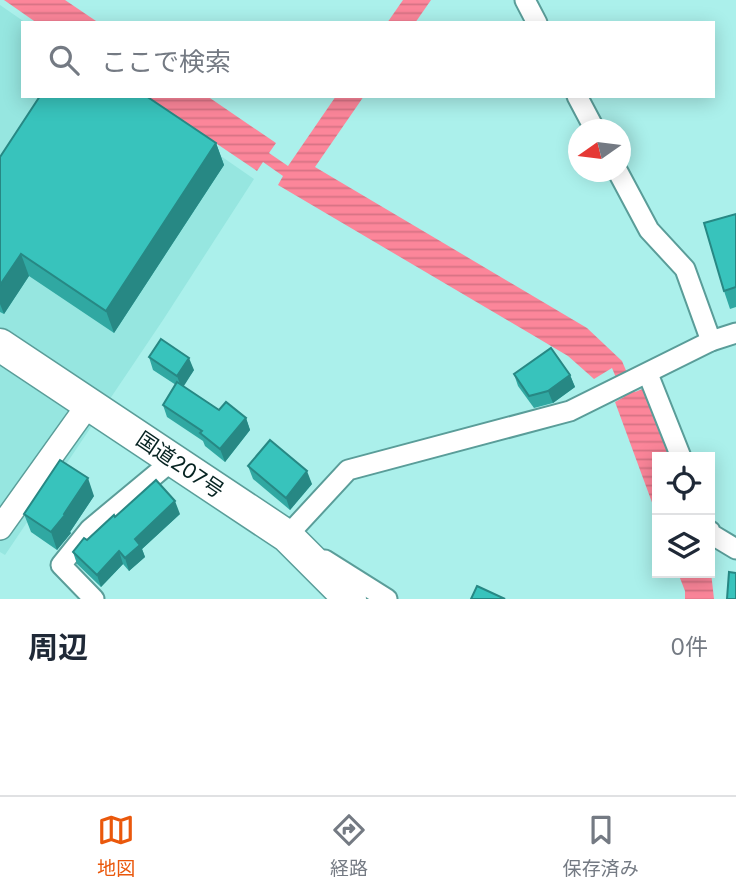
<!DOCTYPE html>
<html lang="ja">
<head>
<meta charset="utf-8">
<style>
  :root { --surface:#fff; --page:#f2f2f3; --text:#1f2937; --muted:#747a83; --line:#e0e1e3; --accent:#ea580c }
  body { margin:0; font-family:Inter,"Noto Sans JP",sans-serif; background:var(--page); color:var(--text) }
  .controls { position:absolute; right:21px; bottom:21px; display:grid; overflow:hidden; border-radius:0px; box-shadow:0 4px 18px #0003 }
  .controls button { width:63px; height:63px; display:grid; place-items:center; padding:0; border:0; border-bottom:2px solid var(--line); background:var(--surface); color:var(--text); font:35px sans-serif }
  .compass { position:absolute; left:568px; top:119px; width:63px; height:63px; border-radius:50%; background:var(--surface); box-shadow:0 4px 18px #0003; rotate:256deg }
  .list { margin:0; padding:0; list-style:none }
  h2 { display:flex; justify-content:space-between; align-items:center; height:91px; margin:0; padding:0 28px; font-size:30px }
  h2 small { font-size:23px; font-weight:400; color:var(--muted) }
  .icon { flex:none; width:38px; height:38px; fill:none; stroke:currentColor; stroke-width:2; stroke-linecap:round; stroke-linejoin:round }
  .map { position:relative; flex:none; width:736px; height:599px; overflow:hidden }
  .search { position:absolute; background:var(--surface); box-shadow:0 4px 18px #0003; left:21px; right:21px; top:21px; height:77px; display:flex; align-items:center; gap:18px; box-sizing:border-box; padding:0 24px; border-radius:0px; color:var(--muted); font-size:26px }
  .sheet { height:196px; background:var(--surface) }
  nav { display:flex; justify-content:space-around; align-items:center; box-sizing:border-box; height:98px; border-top:2px solid var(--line); background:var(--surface); font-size:19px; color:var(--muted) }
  nav a { display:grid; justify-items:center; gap:4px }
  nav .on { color:var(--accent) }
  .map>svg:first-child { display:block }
  .built { fill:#96e6e0 }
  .water { fill:url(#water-rules) }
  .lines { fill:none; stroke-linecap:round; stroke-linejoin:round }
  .minor-casing { stroke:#5a9d99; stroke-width:23 }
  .tertiary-casing { stroke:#5a9d99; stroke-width:26 }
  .trunk-casing { stroke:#5a9d99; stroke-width:35 }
  .minor { stroke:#fff; stroke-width:19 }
  .tertiary { stroke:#fff; stroke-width:23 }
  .trunk { stroke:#fff; stroke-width:32 }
  .wall { fill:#30a8a2 }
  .shaded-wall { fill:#278884 }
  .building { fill:#38c3bc; stroke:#278884; stroke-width:2 }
  .labels { text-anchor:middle; stroke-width:5; stroke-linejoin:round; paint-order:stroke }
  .street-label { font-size:21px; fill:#062321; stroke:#fff }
</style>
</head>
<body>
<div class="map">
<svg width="736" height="599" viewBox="0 0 736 599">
  <defs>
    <pattern id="water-rules" width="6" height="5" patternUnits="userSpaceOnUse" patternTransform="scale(1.75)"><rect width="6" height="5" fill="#fc869a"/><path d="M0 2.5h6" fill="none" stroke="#d67384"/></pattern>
  </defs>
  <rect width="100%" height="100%" fill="#abf0eb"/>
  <polygon class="built" points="0,5 26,23 23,23 23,96 134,96 254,179 163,320 5,555 0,552"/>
  <g class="water">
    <polygon points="4,0 65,0 99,23 37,23"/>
    <polygon points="403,0 431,0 415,23 387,23"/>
    <polygon points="146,96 207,96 276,143 269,153 288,166 336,96 364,96 315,167 587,328 622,361 635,392 645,388 670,457 657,457 657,516 615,402 624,397 612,368 594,379 568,356 278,185 283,176 263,162 257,171"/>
    <polygon points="710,563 714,599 685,599 685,591 678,573 710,573"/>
  </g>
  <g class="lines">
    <defs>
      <g id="minor">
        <polyline points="525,0 537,23"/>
        <polyline points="577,96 595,130"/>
        <polyline points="618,172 649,230 685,269 711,341"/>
        <polyline points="648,374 681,457"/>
        <polyline points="710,531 711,534 736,549"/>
        <polyline points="294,541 287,536 348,470 570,411 711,341 736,333"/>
        <polyline points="325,560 387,599"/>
        <polyline points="94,599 61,565 90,529 173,460"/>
      </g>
      <polyline id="tertiary" points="0,528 88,405"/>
      <polyline id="trunk" points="0,345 287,536 350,599"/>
    </defs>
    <use href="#minor" class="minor-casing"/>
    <use href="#tertiary" class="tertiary-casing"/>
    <use href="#trunk" class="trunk-casing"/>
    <use href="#minor" class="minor"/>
    <use href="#tertiary" class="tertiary"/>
    <use href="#trunk" class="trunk"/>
  </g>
  <g class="wall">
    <polygon points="216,143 224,165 114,333 29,276 4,314 0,312 0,157"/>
    <polygon points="736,214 736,307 730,309 724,291"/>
    <polygon points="149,357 194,370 183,386 219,410 246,418 250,430 225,462 205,446 203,441 167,417 163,405 176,385 153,370"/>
    <polygon points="514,374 570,375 575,387 553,403 534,408 518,386"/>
    <polygon points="248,466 312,484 290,510 253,479"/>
    <polygon points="94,496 70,532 71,533 57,550 31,532 24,514"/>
    <polygon points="180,514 142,549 145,557 129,571 123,564 101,587 77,564 73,552 115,517"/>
  </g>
  <g class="shaded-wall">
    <polygon points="216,143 224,165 114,333 106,311"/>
    <polygon points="21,254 29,276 4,314 0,304 0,285"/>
    <polygon points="189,358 194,370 182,389 177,376"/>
    <polygon points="570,375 575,387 553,403 548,391"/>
    <polygon points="246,418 250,430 225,462 220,449"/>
    <polygon points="307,471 312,484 290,510 286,498"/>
    <polygon points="88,478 94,496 70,532 71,533 57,550 51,532"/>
    <polygon points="175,501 180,514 142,549 145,557 129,571 125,558 135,539"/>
    <polygon points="119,551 123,564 101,587 97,575"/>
  </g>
  <g class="building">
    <polygon points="40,96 146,96 216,143 106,311 21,254 0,285 0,157"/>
    <polygon points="736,214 736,287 724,291 704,223"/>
    <polygon points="161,339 189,358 177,376 149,357"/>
    <polygon points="551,348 570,375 548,391 529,396 514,374"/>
    <polygon points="177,382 219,410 226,402 246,418 220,449 200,433 202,431 163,405"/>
    <polygon points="270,440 307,471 286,498 248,466"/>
    <polygon points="60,460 88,478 64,514 65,515 51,532 24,514"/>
    <polygon points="156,480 175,501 135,539 140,545 125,558 119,551 97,575 73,552 84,538 87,540 114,515 115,517"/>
    <polygon points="729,572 736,573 736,599 727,599"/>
    <polygon points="477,586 505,599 471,599"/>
  </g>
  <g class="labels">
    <g class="street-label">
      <text transform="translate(180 465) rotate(34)" y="7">国道207号</text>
    </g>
  </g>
</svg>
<div class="controls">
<button><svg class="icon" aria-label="locate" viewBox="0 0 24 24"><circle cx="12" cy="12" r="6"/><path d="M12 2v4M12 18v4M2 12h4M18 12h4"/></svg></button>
<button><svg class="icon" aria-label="layers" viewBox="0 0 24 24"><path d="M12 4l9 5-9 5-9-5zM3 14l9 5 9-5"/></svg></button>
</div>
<svg class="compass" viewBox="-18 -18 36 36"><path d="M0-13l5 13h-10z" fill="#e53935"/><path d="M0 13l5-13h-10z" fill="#747a83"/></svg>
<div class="search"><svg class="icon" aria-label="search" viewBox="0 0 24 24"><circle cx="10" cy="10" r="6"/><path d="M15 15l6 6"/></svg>ここで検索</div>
</div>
<section class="sheet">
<h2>周辺<small>0件</small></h2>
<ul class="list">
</ul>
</section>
<nav>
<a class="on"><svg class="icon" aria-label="map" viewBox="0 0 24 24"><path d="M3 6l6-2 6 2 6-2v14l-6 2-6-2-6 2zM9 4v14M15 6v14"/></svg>地図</a>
<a><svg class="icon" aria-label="directions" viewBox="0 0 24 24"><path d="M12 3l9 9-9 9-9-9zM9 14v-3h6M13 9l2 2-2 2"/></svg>経路</a>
<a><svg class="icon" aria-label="saved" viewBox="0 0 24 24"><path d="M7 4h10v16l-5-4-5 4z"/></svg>保存済み</a>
</nav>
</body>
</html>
